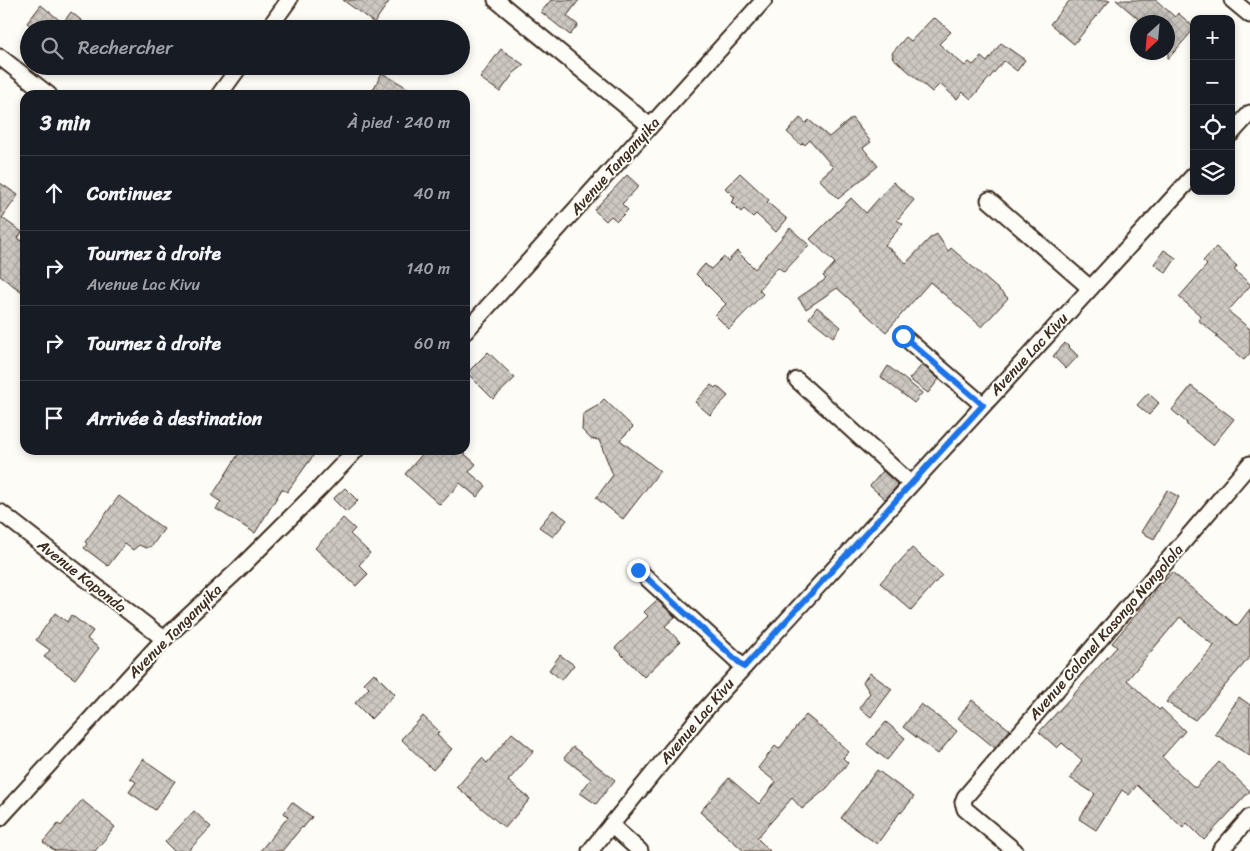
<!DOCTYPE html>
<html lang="fr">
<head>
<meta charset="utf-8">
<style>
  :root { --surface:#171b24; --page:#20242c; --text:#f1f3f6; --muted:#9ea1a6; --line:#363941 }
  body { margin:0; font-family:Sriracha,sans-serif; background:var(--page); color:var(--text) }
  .controls { position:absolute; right:15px; top:15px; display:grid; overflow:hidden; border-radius:10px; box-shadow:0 2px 8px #0003 }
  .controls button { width:45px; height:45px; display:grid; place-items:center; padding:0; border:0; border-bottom:1px solid var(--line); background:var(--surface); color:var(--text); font:25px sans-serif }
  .compass { position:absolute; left:1130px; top:15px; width:45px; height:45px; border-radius:50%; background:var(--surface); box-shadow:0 2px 8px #0003; rotate:206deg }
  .stop { position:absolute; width:15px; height:15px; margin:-11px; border:4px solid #1a73e8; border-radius:50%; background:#fff }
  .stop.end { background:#1a73e8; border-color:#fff; box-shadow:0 1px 5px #0008 }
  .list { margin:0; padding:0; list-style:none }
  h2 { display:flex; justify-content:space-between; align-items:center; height:65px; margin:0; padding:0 20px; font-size:21px }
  h2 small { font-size:16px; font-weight:400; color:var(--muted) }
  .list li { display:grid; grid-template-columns:32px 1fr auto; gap:15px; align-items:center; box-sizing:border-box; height:75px; padding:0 20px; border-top:1px solid var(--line) }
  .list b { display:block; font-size:19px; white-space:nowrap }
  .list p { margin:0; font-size:16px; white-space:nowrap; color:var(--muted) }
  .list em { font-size:16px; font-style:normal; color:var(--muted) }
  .icon { flex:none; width:28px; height:28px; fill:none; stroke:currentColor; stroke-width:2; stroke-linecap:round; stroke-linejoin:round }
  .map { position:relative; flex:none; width:1250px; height:851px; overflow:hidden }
  .search { position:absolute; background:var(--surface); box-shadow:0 2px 8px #0003; left:20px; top:20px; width:450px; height:55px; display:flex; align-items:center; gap:12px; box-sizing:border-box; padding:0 18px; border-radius:28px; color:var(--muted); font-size:19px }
  .panel { position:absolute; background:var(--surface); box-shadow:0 2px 8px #0003; left:20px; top:90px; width:450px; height:365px; border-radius:15px }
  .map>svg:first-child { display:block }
  .building { fill:url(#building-cross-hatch); stroke:#3b2a1e }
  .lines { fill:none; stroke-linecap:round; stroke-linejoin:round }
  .minor-casing { stroke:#3b2a1e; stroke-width:19 }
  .minor { stroke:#fdfcf7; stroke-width:15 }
  .route { stroke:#1a73e8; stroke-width:6 }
  .labels { text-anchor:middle; stroke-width:4; stroke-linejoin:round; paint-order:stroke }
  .street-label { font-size:15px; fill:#3b2a1e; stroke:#fdfcf7 }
</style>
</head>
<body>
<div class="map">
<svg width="1250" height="851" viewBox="0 0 1250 851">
  <defs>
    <pattern id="building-cross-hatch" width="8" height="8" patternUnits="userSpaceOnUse" patternTransform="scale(1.25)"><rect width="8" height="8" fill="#cdc8c2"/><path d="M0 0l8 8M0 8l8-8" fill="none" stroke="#b1aca6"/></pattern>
  </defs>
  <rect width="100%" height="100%" fill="#fdfcf7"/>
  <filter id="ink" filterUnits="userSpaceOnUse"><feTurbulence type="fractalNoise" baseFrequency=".02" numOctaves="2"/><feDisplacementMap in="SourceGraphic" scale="10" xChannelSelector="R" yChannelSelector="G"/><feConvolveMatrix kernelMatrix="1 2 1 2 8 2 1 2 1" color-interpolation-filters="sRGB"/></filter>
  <g filter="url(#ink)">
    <g class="building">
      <polygon points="343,0 390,0 374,23"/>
      <polygon points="551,0 579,0 567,16 578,25 570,35 541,12"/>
      <polygon points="1070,0 1110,0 1074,44 1050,24"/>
      <polygon points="1116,0 1156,0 1175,17 1178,13 1194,27 1194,29 1168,59 1168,22 1142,22"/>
      <polygon points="41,5 63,23 71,12 92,29 35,29 27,23"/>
      <polygon points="933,18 934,19 935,18 951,32 939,44 965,66 969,62 973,65 981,57 987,62 1001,43 1025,60 1017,71 1004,61 971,99 963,92 957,99 940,84 932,92 892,57 893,55 892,53 906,37 911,41"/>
      <polygon points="501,49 524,65 514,73 500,92 480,78"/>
      <polygon points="382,73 420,95 370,95"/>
      <polygon points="800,118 806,123 809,120 829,137 852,118 871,142 863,148 878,166 838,199 819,179 833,167 810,140 805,145 803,143 801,145 787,132"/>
      <polygon points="740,173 769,200 767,202 787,219 776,232 756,214 753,217 744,209 741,212 731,202 735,198 725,188"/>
      <polygon points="627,175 639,186 622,204 628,210 617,221 611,216 606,221 594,210"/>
      <polygon points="893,182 914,200 897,220 903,224 885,245 906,263 930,238 937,234 948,251 951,248 1008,298 982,327 930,282 886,332 837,288 806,309 798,298 826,279 823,276 835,263 810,239 851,198 866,213"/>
      <polygon points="0,183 18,195 2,218 22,232 18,238 25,243 25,294 0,276"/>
      <polygon points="790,228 809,245 784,272 778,267 759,290 763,294 729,329 715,315 726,304 696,274 705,264 711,269 723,257 728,261 737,251 755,269"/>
      <polygon points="1216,247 1237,266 1234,270 1250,284 1250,286 1228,311 1250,329 1250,353 1244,360 1216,337 1218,336 1198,320 1201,316 1179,297 1207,265 1203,261"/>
      <polygon points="1164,250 1176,258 1166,273 1154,264"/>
      <polygon points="817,307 841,327 833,337 809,318"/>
      <polygon points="1065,343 1078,356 1066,369 1053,356"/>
      <polygon points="488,352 515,378 493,399 467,373"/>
      <polygon points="922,365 939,379 928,393 909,379"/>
      <polygon points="888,366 922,393 914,403 881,377"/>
      <polygon points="711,385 715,388 717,386 728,396 710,415 695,402"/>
      <polygon points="1191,386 1234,419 1213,445 1186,424 1187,423 1172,410"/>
      <polygon points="1148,393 1159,403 1149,415 1137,405"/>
      <polygon points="604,399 633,427 620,440 660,471 623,519 596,498 613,475 599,440 591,439 582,430 583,414 597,406"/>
      <polygon points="241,450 304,450 313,456 287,492 282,489 255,533 216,509 221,502 212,496"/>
      <polygon points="426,450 460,450 476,464 469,472 486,486 477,497 460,483 440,505 405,474"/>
      <polygon points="883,471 898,485 885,499 870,486"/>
      <polygon points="345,488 358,501 346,512 333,499"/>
      <polygon points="1167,490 1179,497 1154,539 1141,532"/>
      <polygon points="119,496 164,529 152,546 146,548 139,545 133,550 125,544 108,566 84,548 87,544 85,542"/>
      <polygon points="553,510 567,520 553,537 539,527"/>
      <polygon points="343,518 355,529 350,534 370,553 359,565 368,574 356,586 315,548"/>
      <polygon points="912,548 942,575 911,610 880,583"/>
      <polygon points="1172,572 1237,626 1250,609 1250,657 1195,720 1166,702 1214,646 1180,617 1127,680 1159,710 1161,708 1185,731 1162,757 1195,788 1219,762 1250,791 1204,840 1187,823 1183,828 1137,785 1129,795 1122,790 1096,830 1079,819 1095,794 1070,778 1082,760 1062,743 1057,748 1039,732 1117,647 1112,643"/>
      <polygon points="657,600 675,617 665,626 680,642 644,677 615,648 648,616 644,612"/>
      <polygon points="55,613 67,622 71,615 93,631 87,639 99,648 75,679 44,657 50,650 36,640"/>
      <polygon points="560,655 574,665 562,680 549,670"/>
      <polygon points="374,673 395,694 371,719 355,703 369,688 364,683"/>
      <polygon points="870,673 892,689 871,717 859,708 870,693 863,682"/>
      <polygon points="1239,697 1250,705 1250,756 1215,734"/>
      <polygon points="972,700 1010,730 995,748 958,718"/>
      <polygon points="921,704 957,731 938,754 903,727"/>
      <polygon points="806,715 828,733 849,752 843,758 848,763 827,788 802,809 792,798 757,838 770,851 744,851 700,812 729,778 759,804 776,782 758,768 775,746 779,749"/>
      <polygon points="423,716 439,731 437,735 452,749 433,770 401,739"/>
      <polygon points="886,722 905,738 887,760 867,744"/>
      <polygon points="512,733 534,751 508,781 530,799 505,828 457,787 482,758 487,763"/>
      <polygon points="573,747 615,780 596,804 580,793 591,779 564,758"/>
      <polygon points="143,759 175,781 155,810 129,792 136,782 130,778"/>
      <polygon points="877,770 914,797 901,813 900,812 877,844 841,818"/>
      <polygon points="82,800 115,827 95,851 55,851 43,842 58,824 61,826"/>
      <polygon points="292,802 312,817 303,828 302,827 282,851 260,851 288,817 284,813"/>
      <polygon points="194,811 211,827 188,851 174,851 165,842"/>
    </g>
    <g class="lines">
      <defs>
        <g id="minor">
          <polyline points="496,0 650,126"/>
          <polyline points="1232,0 1250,15"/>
          <polyline points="268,29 289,0"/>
          <polyline points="0,57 49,95"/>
          <polyline points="219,95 240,66"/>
          <polyline points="1231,134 1250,113"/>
          <polyline points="989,200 1090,288"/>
          <polyline points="465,332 764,0"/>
          <polyline points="903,336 983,405"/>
          <polyline points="797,380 911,484"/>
          <polyline points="0,512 164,639"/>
          <polyline points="638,570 744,667"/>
          <polyline points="0,818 164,639 237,571 319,489 356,450"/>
          <polyline points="611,825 640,851"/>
          <polyline points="590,851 703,712 1194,175"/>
          <polyline points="1015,851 965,809 963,802 965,797 1250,464"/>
          <polyline points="1220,851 1250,817"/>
        </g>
      </defs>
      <use href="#minor" class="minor-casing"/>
      <use href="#minor" class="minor"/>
    </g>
  </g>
  <g class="lines" filter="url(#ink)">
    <polyline class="route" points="638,570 744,667 983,405 903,336"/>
  </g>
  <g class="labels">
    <g class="street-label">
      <text transform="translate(615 166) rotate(-48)" y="5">Avenue Tanganyika</text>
      <text transform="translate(1029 354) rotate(-47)" y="5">Avenue Lac Kivu</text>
      <text transform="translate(82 576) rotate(38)" y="5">Avenue Kaponda</text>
      <text transform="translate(175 631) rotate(-45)" y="5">Avenue Tanganyika</text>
      <text transform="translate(1106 632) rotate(-49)" y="5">Avenue Colonel Kasongo Nongolola</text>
      <text transform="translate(697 721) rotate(-50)" y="5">Avenue Lac Kivu</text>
    </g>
  </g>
</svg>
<div class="controls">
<button>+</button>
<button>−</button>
<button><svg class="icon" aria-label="locate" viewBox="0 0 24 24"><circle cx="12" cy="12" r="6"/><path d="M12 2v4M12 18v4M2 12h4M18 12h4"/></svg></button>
<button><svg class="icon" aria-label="layers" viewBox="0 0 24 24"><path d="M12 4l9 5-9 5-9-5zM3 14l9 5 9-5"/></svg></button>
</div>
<svg class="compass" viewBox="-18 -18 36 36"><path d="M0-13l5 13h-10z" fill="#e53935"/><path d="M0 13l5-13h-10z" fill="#9ea1a6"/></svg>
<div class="stop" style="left:903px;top:336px"></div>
<div class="stop end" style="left:638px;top:570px"></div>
<div class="search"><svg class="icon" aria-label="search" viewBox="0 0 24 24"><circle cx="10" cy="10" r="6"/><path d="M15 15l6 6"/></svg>Rechercher</div>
<section class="panel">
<h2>3 min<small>À pied · 240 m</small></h2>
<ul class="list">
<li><svg class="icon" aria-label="ahead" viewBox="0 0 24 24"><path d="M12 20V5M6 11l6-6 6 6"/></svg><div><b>Continuez</b></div><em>40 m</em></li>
<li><svg class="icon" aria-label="right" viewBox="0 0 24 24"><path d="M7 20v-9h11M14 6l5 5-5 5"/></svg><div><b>Tournez à droite</b><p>Avenue Lac Kivu</p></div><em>140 m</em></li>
<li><svg class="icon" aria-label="right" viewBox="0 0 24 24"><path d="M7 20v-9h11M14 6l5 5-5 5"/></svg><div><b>Tournez à droite</b></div><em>60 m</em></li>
<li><svg class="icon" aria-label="arrive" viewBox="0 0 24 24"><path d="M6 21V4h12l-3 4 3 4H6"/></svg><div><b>Arrivée à destination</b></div></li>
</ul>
</section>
</div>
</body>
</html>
